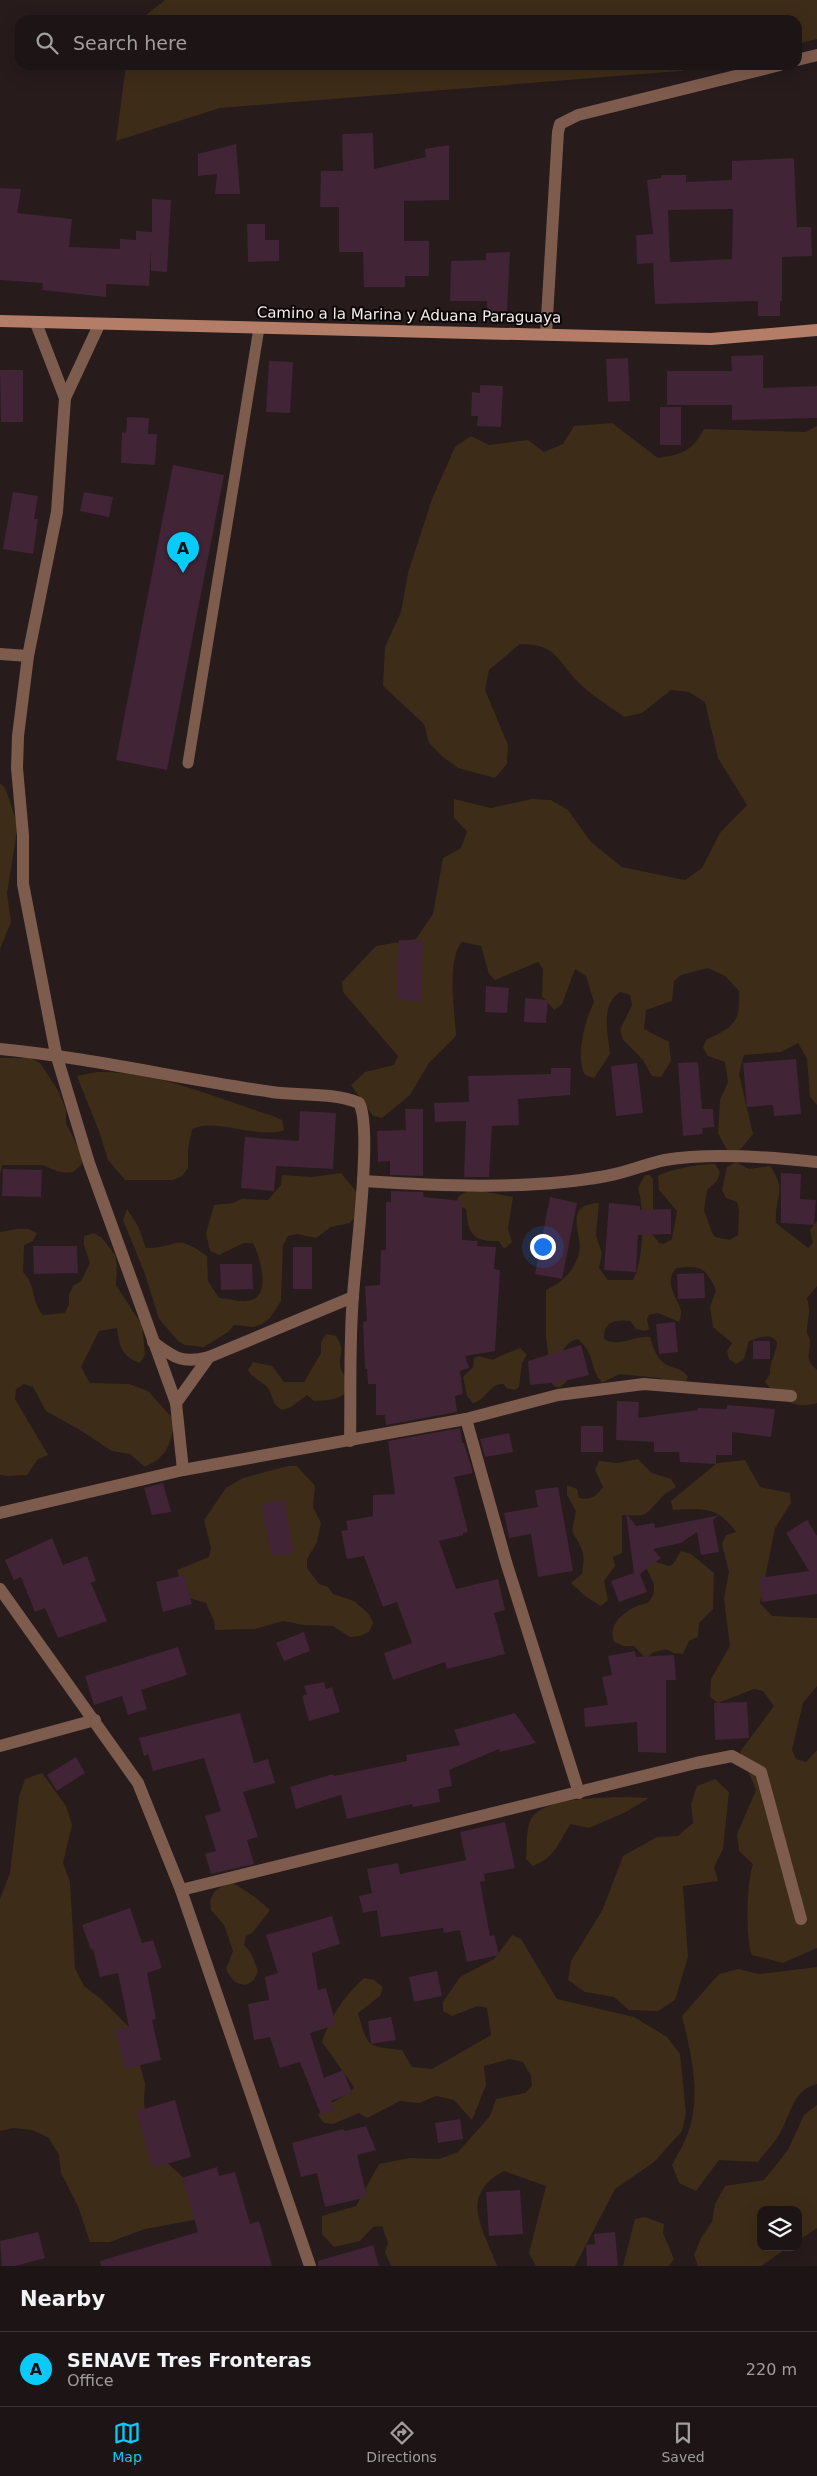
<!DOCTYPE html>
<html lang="en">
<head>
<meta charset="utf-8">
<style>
  :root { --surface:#1d1415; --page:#2a2122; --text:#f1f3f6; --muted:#a09ea0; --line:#3b3334; --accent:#08cbf9 }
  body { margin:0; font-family:"DejaVu Sans",sans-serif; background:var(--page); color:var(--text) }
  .controls { position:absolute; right:15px; bottom:15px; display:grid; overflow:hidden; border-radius:10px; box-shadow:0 5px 20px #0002 }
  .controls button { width:45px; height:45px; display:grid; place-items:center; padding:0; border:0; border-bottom:1px solid var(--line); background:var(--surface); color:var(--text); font:25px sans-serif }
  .you { position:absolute; left:542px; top:1246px; width:18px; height:18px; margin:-12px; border:4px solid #fff; border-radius:50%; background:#1a73e8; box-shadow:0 0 0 8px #1a73e833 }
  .badge { display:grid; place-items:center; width:32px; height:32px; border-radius:50%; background:var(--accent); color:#111; font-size:16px; font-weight:700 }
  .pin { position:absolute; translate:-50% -41px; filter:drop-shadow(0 1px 2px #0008) }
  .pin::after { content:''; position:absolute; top:26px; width:18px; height:15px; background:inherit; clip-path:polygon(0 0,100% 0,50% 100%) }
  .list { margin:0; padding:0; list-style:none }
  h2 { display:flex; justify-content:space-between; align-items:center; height:65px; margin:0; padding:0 20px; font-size:21px }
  h2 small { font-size:16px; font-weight:400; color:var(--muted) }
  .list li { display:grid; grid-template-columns:32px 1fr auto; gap:15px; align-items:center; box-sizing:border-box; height:75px; padding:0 20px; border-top:1px solid var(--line) }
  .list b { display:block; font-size:19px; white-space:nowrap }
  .list p { margin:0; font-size:16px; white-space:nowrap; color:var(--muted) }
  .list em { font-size:16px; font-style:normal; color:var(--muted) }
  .icon { flex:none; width:28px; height:28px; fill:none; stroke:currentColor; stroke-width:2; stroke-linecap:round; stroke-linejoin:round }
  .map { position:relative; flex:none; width:817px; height:2266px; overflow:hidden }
  .search { position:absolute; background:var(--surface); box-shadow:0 5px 20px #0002; left:15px; right:15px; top:15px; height:55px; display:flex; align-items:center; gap:12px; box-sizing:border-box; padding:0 18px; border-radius:15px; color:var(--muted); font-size:19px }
  .sheet { height:140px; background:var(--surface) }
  nav { display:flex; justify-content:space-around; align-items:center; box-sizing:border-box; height:70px; border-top:1px solid var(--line); background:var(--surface); font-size:14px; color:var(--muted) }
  nav a { display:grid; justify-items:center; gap:2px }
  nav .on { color:var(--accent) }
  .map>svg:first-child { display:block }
  .green { fill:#3d2c17 }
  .building { fill:#412436 }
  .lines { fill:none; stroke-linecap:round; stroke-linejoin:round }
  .lane { stroke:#7d5b4d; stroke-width:11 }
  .street { stroke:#7d5b4d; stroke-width:12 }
  .secondary { stroke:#b37d67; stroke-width:12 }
  .labels { text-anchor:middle; stroke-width:4; stroke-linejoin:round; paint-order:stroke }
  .street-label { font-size:15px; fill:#f7eeef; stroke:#0c0707 }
</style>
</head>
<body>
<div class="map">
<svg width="817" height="2266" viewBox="0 0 817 2266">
  <rect width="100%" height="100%" fill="#271b1c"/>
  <g class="green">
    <polygon points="165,0 817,0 817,39 797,44 797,20 140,20"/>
    <polygon points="126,65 706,65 680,71 220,108 116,141"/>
    <path d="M 612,423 L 658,458 C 683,454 692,451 704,429 L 806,432 L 817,426 L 817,1105 L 810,1097 L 807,1059 L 798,1043 L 781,1052 L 744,1055 L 739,1074 L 753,1134 L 741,1149 L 729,1154 L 718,1133 L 720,1100 L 728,1082 L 725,1062 L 708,1056 L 703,1048 L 706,1040 C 734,1026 740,1024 739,991 L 725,976 L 708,968 L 681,975 L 674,981 L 672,1001 L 646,1010 L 644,1029 L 669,1042 L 671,1061 L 661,1077 L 652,1076 L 643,1060 L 623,1040 L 620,1030 L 632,1005 L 630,995 L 620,992 C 600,1005 608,1033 610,1054 L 594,1078 L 585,1075 C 575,1057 585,1020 594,1002 L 586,976 L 575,969 L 562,1004 L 554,1010 L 542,996 L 543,969 L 538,962 L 495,980 L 489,974 L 481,946 L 462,942 C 446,960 455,1012 456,1036 L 429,1063 L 410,1095 L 382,1118 L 373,1116 L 351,1085 L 365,1072 L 394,1065 L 398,1056 L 343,992 L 342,982 L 376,946 L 416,939 L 433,914 L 443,858 L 461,848 L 467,831 L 454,818 L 454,799 L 491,808 L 532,799 L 551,800 L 568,810 L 591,842 L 622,867 L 685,880 L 702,868 L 720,833 L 747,805 L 718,758 L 705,702 L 689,692 L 671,690 L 642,713 L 624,717 C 609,706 591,695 578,682 C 556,659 556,644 520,644 L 489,670 L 485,690 L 508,745 L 507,764 L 495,778 L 458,768 L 443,757 L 429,743 L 424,724 L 383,686 L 385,647 L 401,612 L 408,573 L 432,499 L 455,447 L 471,436 L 489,445 L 528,440 L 544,452 L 563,444 L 574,426 Z"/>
    <polygon points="0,783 5,788 18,825 7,893 11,922 0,949"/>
    <path d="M 0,1058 L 31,1058 L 40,1063 L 59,1092 L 66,1110 L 66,1124 L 83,1156 L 81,1165 L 73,1172 C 62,1175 53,1169 42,1165 C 40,1165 6,1165 2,1165 L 0,1175 Z"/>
    <path d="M 97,1072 C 158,1071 216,1098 273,1116 L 282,1120 L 284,1130 C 259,1140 215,1117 192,1129 L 188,1149 L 188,1168 L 182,1176 L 173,1180 L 125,1180 L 108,1160 L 99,1131 L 77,1076 Z"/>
    <path d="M 736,1162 L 749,1169 L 770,1166 C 788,1191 774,1197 776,1223 L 808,1248 L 813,1243 L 810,1230 L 817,1221 L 817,1286 L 807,1298 C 811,1314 808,1315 807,1329 C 806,1334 810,1337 810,1341 C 811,1355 803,1357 817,1370 L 817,1403 C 796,1410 777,1399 765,1382 L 770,1374 C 769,1363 777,1352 777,1342 C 770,1332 759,1338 749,1341 L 744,1359 L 736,1364 L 729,1359 L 727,1351 L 732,1343 L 713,1327 L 710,1307 L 716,1290 C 705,1267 701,1265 676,1268 C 663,1282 677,1297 681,1310 C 682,1314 680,1318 679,1322 L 658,1313 L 649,1315 L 647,1319 L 649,1329 L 645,1331 L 636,1329 L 630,1321 C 615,1319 603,1322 604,1339 C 618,1348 636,1335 650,1337 C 653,1347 656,1359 667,1365 C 675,1369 682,1368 688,1377 L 686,1381 L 677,1386 L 660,1378 L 619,1374 L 602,1383 C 589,1367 596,1355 578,1339 C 568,1341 562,1349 561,1358 L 569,1371 L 567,1381 L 560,1387 L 556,1387 L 552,1384 L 546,1337 L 546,1290 C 562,1282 571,1274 578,1257 C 586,1236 559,1205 599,1203 L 596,1235 L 602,1254 L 599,1268 L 608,1280 L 633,1280 C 644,1259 645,1211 638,1188 L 645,1175 L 650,1175 L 653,1179 L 653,1235 L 659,1243 L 664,1244 L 672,1239 L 677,1211 L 659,1190 L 658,1176 C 666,1170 704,1163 715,1164 L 720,1172 L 717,1181 L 707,1190 L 704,1210 L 712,1233 L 715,1237 L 730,1240 L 738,1235 L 739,1211 L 737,1202 L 726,1198 L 722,1190 L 727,1167 Z"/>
    <path d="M 341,1173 L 360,1196 L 356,1216 L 350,1223 L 331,1227 L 316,1238 L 297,1234 L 288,1236 L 283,1245 L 281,1301 L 270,1318 L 262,1324 L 254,1327 L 234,1325 L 228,1332 L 204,1347 L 185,1345 L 178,1341 L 159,1319 L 145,1274 L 123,1220 L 127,1209 L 138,1226 L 146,1248 C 180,1248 173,1232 207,1256 L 208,1281 L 219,1298 C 228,1298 237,1302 247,1301 C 273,1299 260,1257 253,1243 L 244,1243 L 219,1255 L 210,1251 L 206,1233 L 214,1205 L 233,1203 L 242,1199 L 268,1200 L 281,1185 L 282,1175 L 312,1177 Z"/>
    <path d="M 471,1189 L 513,1197 L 508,1229 L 512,1242 L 504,1249 L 499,1241 C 472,1242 468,1233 466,1209 L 456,1204 L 459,1196 Z"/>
    <path d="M 18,1229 L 28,1229 L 37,1233 L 33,1241 L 24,1245 L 23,1272 C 36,1284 31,1302 43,1315 L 65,1313 L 69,1304 L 69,1295 L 73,1286 L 81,1281 L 90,1263 L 84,1245 L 84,1236 L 94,1233 L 102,1238 L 115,1255 L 117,1265 L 116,1285 L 142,1325 L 145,1355 L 140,1363 C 122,1357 119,1345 117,1328 L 99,1331 L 81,1367 L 90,1383 L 129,1384 L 148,1391 L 175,1421 C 169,1446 169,1455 145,1467 L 130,1454 L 112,1451 L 80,1430 L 46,1411 L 33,1387 L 24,1384 L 16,1389 L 15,1399 L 48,1455 L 38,1459 L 27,1475 L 7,1476 L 0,1475 L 0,1232 Z"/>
    <path d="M 326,1334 L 336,1336 C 347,1351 336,1358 342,1371 C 345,1378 349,1380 349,1389 C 339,1401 329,1400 314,1401 L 307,1395 L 291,1407 L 282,1410 C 270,1403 274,1395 266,1386 C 259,1379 253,1379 248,1370 L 253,1362 L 272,1366 L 284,1382 L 304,1382 L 321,1353 L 321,1342 Z"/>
    <path d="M 520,1348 L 527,1355 L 522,1363 L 519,1387 L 515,1390 L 506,1388 L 504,1384 C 489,1383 487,1400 473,1403 L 467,1396 L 463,1377 L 473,1367 L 474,1358 L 479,1356 L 493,1360 C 502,1354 511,1352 520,1348 Z"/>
    <path d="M 638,1459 L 652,1473 L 671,1479 L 676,1487 C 671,1490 664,1494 660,1499 C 643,1517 649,1516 622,1515 L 622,1553 L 613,1557 L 615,1566 L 604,1581 L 608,1600 L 601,1606 L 585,1596 L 571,1583 L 582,1574 C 586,1547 582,1552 572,1530 L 576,1511 L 567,1495 L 567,1485 L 577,1489 L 579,1498 C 591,1500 596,1497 603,1487 L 595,1470 L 599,1461 L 618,1463 Z"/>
    <path d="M 745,1460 L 760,1487 L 790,1493 L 791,1503 L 775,1528 L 760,1603 L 772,1616 L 817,1618 L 817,1686 L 803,1703 L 792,1750 L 796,1759 L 806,1762 L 817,1750 L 817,1948 L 783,1963 L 752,1955 C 745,1940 747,1880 753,1864 L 739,1851 L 737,1834 L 756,1790 L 740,1752 L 774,1706 L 763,1691 L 754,1689 L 718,1703 L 710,1697 L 711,1679 L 730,1646 L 724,1599 L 729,1572 L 722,1544 L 726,1535 L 736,1532 C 718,1506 702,1509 673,1510 L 671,1501 L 717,1463 Z"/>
    <polygon points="288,1466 297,1466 315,1486 313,1507 321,1523 317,1542 307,1559 307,1568 319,1584 328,1587 333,1594 354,1601 369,1614 373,1623 369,1632 360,1636 350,1637 333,1626 303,1625 283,1621 255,1629 215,1630 214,1621 206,1603 186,1597 177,1570 209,1557 211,1548 204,1520 226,1488 243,1478"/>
    <path d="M 681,1551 L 691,1554 L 714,1573 L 713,1609 L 699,1623 L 698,1637 L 689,1641 L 683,1654 L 674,1653 L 666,1649 L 652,1653 L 646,1659 L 634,1646 L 624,1646 L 614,1642 C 606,1622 630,1606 648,1603 C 659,1590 653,1581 646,1568 L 653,1561 L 669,1566 L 673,1564 Z"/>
    <polygon points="42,1773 66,1806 72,1825 63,1863 70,1882 75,1968 84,1986 101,1999 129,2027 145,2083 144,2102 148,2139 160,2156 189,2183 199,2219 145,2229 110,2242 90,2242 78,2206 61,2173 59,2155 49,2138 32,2130 14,2128 0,2131 0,1899 10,1873 19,1797 25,1779"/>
    <polygon points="715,1779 729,1792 723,1849 714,1867 718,1881 683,1886 688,1957 675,2000 658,2011 629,2010 614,1997 585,1992 568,1980 571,1961 602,1911 623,1856 657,1837 678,1836 693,1823 691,1804 697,1786"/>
    <path d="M 628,1797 L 649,1798 L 624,1813 L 589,1828 L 571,1824 C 558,1842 556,1857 533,1866 L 526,1859 C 527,1848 526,1831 530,1821 C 541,1796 605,1798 628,1797 Z"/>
    <path d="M 230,1881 L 255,1897 L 270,1910 L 252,1933 L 246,1936 L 244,1945 L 251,1953 L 258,1971 L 254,1980 L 246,1985 C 235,1984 231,1979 226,1969 L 233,1951 L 224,1925 L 211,1910 L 210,1901 L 214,1892 Z"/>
    <path d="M 512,1935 L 521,1939 L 557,1999 L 634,2017 L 667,2037 L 680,2054 L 686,2113 L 682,2131 L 654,2162 L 615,2189 L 575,2266 L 536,2266 L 529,2253 L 546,2186 L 504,2171 C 458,2196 483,2228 497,2266 L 391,2266 L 385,2252 L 388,2243 L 382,2226 L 373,2227 L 360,2241 L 334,2247 L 322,2234 L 322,2216 L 356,2206 L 379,2164 L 409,2158 L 439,2159 L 458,2152 L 490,2116 L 496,2099 L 525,2093 L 532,2086 L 531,2076 L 523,2062 L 510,2059 L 484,2066 L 486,2085 L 472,2120 L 454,2100 L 436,2096 L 419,2103 L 400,2101 L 367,2118 L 359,2113 L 333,2124 L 324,2123 L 318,2116 C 325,2101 344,2101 354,2087 L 322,2042 C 329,2018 346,1994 364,1978 L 374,1980 L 383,1987 L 380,1996 L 358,2013 C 368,2048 366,2046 402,2050 L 412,2067 L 432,2069 L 491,2035 L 487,2008 L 478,2006 L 452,2016 L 443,2011 L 443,2002 L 460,1977 L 494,1959 Z"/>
    <path d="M 817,1967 L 817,2084 C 794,2089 791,2113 781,2131 C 776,2142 765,2152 758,2162 L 719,2160 L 696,2191 L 679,2183 L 672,2165 C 678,2154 685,2142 689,2130 C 701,2094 691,2052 682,2016 L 719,1974 L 738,1969 L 759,1974 Z"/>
    <polygon points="817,2105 817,2228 798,2241 798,2210 761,2210 761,2247 789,2247 761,2266 698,2266 694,2255 701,2238 712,2222 715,2204 725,2186 764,2180 788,2150 804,2115"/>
    <polygon points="645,2217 664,2224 663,2233 674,2259 669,2266 623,2266 635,2219"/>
  </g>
  <g class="building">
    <polygon points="373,133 374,169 426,157 425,149 449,145 449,200 404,201 404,241 429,241 429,276 405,276 405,287 364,287 363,252 339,252 339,207 320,207 321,171 343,171 342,134"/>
    <polygon points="236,144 240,194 215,194 217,174 198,176 198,154"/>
    <polygon points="794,158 797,227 811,227 812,256 782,257 782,301 780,301 780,316 758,316 758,301 655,304 653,263 732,259 733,209 668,210 670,262 637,264 636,235 653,234 647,180 661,178 661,175 686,175 686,182 732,180 732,161"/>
    <polygon points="0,188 21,189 17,213 72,219 69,247 120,249 120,239 136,240 136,231 152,232 152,199 171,200 167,272 151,271 151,250 149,286 106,284 106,297 42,290 43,283 0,280"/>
    <polygon points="247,224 265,224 265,240 279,240 279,261 248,262"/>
    <polygon points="510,252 507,311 487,311 487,301 450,301 451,261 486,260 486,253"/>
    <polygon points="763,355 763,388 817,386 817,418 732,420 732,405 667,405 667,371 732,371 731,356"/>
    <polygon points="628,358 630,401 608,402 606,359"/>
    <polygon points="269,361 293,362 290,413 266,412"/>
    <polygon points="0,370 23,370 23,422 1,422"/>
    <polygon points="480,385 503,386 501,427 477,426 478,416 471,416 472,392 480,393"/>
    <rect x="660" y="407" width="21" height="38"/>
    <polygon points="127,417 149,418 148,434 157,434 155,465 121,463 122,432 126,433"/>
    <polygon points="173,465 224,475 167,770 116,760"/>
    <polygon points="13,492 38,496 34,519 38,519 33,554 3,549"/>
    <polygon points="84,492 113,497 109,517 80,511"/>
    <polygon points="399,940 423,941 421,1001 397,1000"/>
    <polygon points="486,986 509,988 507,1013 485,1012"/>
    <polygon points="525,998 548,1000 546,1023 524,1022"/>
    <polygon points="796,1059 801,1114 774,1116 773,1105 747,1107 743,1063"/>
    <polygon points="698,1062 702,1109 713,1109 714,1127 702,1128 703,1134 683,1136 678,1063"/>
    <polygon points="637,1063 643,1113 616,1116 611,1066"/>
    <polygon points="551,1068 571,1068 570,1095 518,1099 519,1125 492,1126 489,1177 464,1177 466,1121 435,1122 434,1103 469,1102 468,1076 551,1074"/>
    <polygon points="405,1109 423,1109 423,1176 390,1175 390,1161 378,1162 377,1131 406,1130"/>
    <polygon points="300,1111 336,1113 333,1169 276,1166 274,1191 241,1188 245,1137 299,1141"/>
    <polygon points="3,1169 42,1170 41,1197 2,1196"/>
    <polygon points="781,1173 801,1174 800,1199 816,1200 814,1225 781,1223"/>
    <polygon points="391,1191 423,1192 424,1197 462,1201 462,1240 478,1241 477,1246 496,1247 494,1269 500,1270 495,1351 465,1356 469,1368 460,1371 463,1394 455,1396 457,1412 386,1425 385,1415 376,1415 376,1384 368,1384 367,1369 365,1369 363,1322 367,1321 365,1286 380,1285 381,1250 386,1250 386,1202 391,1202"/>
    <polygon points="550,1197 577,1203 562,1279 535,1274"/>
    <polygon points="609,1203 640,1206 640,1210 671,1209 671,1234 638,1235 636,1272 604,1270"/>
    <polygon points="33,1246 77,1246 78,1273 34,1274"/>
    <rect x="293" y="1247" width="19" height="42"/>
    <polygon points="220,1264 252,1264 253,1289 221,1290"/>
    <polygon points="704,1273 705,1298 678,1299 677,1274"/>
    <polygon points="675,1322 678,1352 659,1354 656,1324"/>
    <rect x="753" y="1341" width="17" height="18"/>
    <polygon points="581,1345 589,1375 561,1382 530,1385 528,1361"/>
    <polygon points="617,1401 639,1402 638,1418 698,1410 698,1408 727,1409 727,1405 775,1409 771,1437 732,1432 732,1455 716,1455 716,1464 680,1462 679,1452 654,1452 654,1442 616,1440"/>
    <rect x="581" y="1426" width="22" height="26"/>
    <polygon points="460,1428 462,1443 464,1443 473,1473 454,1477 468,1532 463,1533 463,1535 439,1541 456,1589 498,1579 505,1610 494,1613 505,1654 447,1669 445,1662 393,1680 384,1653 412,1643 397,1602 383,1607 364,1556 347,1559 341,1531 348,1530 346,1521 373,1516 373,1495 395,1494 388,1441"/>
    <polygon points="509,1433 513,1452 485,1457 480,1439"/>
    <polygon points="163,1483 171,1512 152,1515 144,1488"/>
    <polygon points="558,1487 573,1571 538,1577 531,1534 509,1538 504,1513 538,1507 535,1490"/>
    <polygon points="284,1500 294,1553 272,1557 261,1504"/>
    <polygon points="626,1513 636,1526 654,1523 655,1528 720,1515 713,1520 719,1552 701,1555 697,1532 681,1543 653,1549 661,1558 640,1574 647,1592 619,1602 611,1581 634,1573"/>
    <polygon points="807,1520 817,1536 817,1594 762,1602 759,1578 809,1571 786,1533"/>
    <polygon points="52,1538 63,1565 87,1556 96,1581 91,1583 107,1621 58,1638 45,1608 35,1612 21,1577 14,1580 5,1560"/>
    <polygon points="184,1575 192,1604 163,1612 156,1582"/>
    <polygon points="304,1632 310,1651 284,1661 276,1643"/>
    <polygon points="178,1647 187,1675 141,1690 147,1709 128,1715 122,1696 94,1705 85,1676"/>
    <polygon points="635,1651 636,1657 674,1655 676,1680 666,1680 666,1753 638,1752 637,1722 585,1727 584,1708 608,1705 602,1677 612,1675 608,1656"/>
    <polygon points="324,1682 326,1689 332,1687 340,1712 309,1721 302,1696 307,1694 304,1686"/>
    <polygon points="747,1702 749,1738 715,1740 714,1703"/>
    <polygon points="240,1713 254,1763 268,1759 275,1783 243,1792 258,1837 247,1840 254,1864 211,1874 205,1854 216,1851 205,1816 221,1811 204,1758 153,1771 148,1754 144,1756 139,1738"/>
    <polygon points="515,1713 536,1743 500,1752 499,1749 449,1770 452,1786 438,1789 440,1802 413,1807 412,1804 347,1819 341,1795 296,1809 290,1787 333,1774 334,1776 407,1761 406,1755 460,1745 454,1730"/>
    <polygon points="76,1757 85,1773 57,1791 47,1775"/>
    <polygon points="505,1822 515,1868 484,1874 485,1881 480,1882 490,1936 494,1935 499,1955 467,1962 460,1930 444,1933 443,1928 381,1937 377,1910 363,1913 359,1896 372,1893 367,1869 398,1863 400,1874 466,1860 460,1832"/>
    <polygon points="130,1908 142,1943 153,1940 162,1968 147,1973 156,2019 152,2020 161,2060 125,2069 115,2030 129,2027 118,1973 100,1977 93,1949 91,1950 82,1925"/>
    <polygon points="332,1916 340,1944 312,1953 318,1990 326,1988 336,2025 310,2033 324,2078 343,2070 352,2093 331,2101 334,2111 321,2115 300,2062 280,2068 270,2037 254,2040 248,2004 269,2000 265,1977 278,1973 266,1935"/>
    <polygon points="437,1971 442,1996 414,2002 409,1977"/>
    <polygon points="391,2017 396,2040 371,2044 368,2021"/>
    <polygon points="175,2100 191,2157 152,2168 137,2111"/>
    <polygon points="460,2119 463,2139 438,2143 435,2123"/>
    <polygon points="366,2126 376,2150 357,2155 367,2197 325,2207 317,2173 301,2177 292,2143 343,2129 345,2131"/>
    <polygon points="217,2167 219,2176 235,2172 250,2224 259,2221 272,2266 101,2266 100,2261 198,2232 182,2178"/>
    <polygon points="520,2190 523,2234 489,2236 486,2192"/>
    <polygon points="38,2232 45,2258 15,2266 2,2266 0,2241"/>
    <polygon points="615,2232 618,2266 587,2266 586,2245 595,2244 594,2234"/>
    <polygon points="373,2245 379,2266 318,2266 318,2261"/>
  </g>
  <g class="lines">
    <polyline class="lane" points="188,763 259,328"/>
    <g class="street">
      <polyline points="797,60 817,55"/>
      <polyline points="36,323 65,398 57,512 28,656 18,736 17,768 23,835 23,884 56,1054 89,1163 176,1403 183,1470"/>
      <polyline points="546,334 558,132 560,124 578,115 780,65"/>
      <polyline points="65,398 99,325"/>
      <polyline points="0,654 28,656"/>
      <path d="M 0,1049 C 92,1058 181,1079 272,1092 C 300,1096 333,1092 359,1103 C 373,1127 355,1262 353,1296 C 349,1344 351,1393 350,1441"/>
      <path d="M 363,1181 C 438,1186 532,1190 606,1176 C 626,1173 645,1164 665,1160 C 710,1152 771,1157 817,1162"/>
      <path d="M 153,1342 C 174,1358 183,1364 209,1357"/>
      <polyline points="176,1403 209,1357 353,1297"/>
      <polyline points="466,1419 506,1562 579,1793"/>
      <polyline points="0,1513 183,1470 466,1419 558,1395 644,1384 791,1396"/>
      <polyline points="0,1589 138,1783 181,1890 310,2266"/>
      <polyline points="0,1746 95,1720"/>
      <polyline points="181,1890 696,1763 732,1756 761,1772 801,1919"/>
    </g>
    <polyline class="secondary" points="0,321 711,339 817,330"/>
  </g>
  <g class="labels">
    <g class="street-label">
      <text transform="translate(409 315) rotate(1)" y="5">Camino a la Marina y Aduana Paraguaya</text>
    </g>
  </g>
</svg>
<div class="controls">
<button><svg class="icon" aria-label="layers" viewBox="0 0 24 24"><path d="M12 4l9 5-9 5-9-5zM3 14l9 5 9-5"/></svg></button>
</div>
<div class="you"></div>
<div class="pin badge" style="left:183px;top:573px">A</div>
<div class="search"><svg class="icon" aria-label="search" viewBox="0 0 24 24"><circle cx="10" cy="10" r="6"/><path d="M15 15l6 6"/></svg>Search here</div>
</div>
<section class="sheet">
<h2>Nearby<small></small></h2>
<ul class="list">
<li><span class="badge">A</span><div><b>SENAVE Tres Fronteras</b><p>Office</p></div><em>220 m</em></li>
</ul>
</section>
<nav>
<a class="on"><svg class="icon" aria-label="map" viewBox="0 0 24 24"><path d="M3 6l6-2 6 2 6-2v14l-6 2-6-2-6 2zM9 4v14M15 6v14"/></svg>Map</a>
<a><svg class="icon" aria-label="directions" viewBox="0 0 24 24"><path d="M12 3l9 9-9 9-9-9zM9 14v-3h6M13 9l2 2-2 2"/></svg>Directions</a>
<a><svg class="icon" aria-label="saved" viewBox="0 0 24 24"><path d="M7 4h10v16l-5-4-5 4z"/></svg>Saved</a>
</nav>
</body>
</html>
